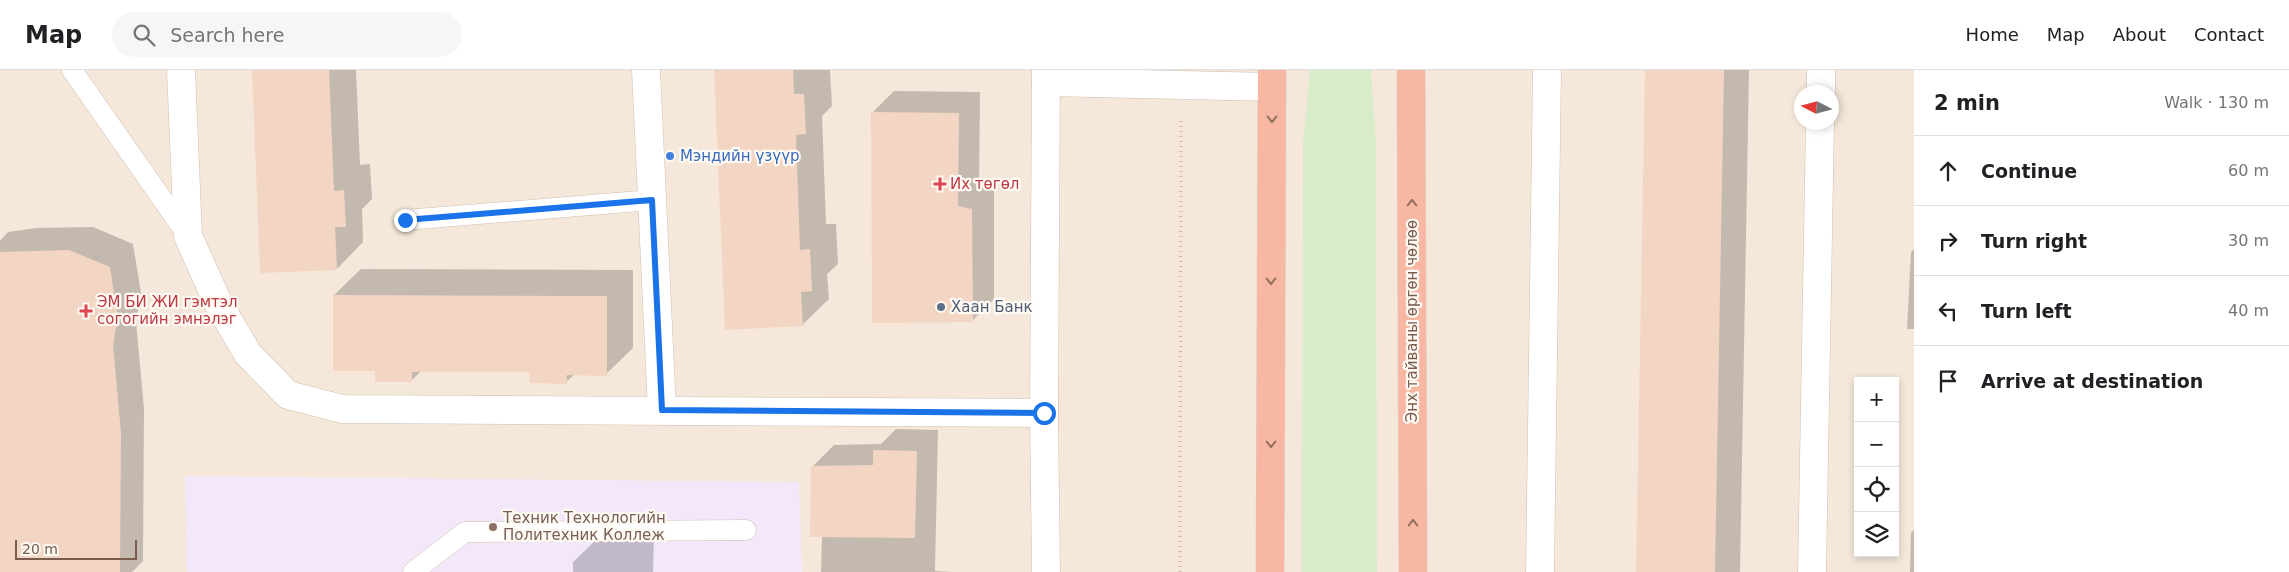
<!DOCTYPE html>
<html lang="en">
<head>
<meta charset="utf-8">
<style>
  :root { --surface:#fff; --page:#f6f6f6; --text:#202124; --muted:#757577; --line:#e0e0e0 }
  body { margin:0; font-family:"DejaVu Sans",sans-serif; background:var(--page); color:var(--text) }
  .controls { position:absolute; right:15px; bottom:15px; display:grid; overflow:hidden; border-radius:0px; box-shadow:0 2px 8px #0003 }
  .controls button { width:45px; height:45px; display:grid; place-items:center; padding:0; border:0; border-bottom:1px solid var(--line); background:var(--surface); color:var(--text); font:25px sans-serif }
  .compass { position:absolute; left:1794px; top:15px; width:45px; height:45px; border-radius:50%; background:var(--surface); box-shadow:0 2px 8px #0003; rotate:276deg }
  .scale { position:absolute; left:15px; bottom:12px; width:122px; box-sizing:border-box; padding-left:5px; border:2px solid #7a5c4d; border-top:0; font-size:14px; line-height:18px; white-space:nowrap; color:#7a5c4d; -webkit-text-stroke:4px #fffaf3; paint-order:stroke }
  .stop { position:absolute; width:15px; height:15px; margin:-11px; border:4px solid #1a73e8; border-radius:50%; background:#fff }
  .stop.end { background:#1a73e8; border-color:#fff; box-shadow:0 1px 5px #0008 }
  .list { margin:0; padding:0; list-style:none }
  h2 { display:flex; justify-content:space-between; align-items:center; height:65px; margin:0; padding:0 20px; font-size:21px }
  h2 small { font-size:16px; font-weight:400; color:var(--muted) }
  .list li { display:grid; grid-template-columns:32px 1fr auto; gap:15px; align-items:center; box-sizing:border-box; height:70px; padding:0 20px; border-top:1px solid var(--line) }
  .list b { display:block; font-size:19px; white-space:nowrap }
  .list em { font-size:16px; font-style:normal; color:var(--muted) }
  .icon { flex:none; width:28px; height:28px; fill:none; stroke:currentColor; stroke-width:2; stroke-linecap:round; stroke-linejoin:round }
  .map { position:relative; flex:none; width:1914px; height:502px; overflow:hidden }
  header { display:flex; align-items:center; gap:30px; box-sizing:border-box; height:70px; padding:0 25px; background:var(--surface); border-bottom:1px solid var(--line) }
  header strong { font-size:24px }
  nav { display:flex; gap:28px; margin-inline-start:auto; font-size:18px }
  .search { width:350px; height:45px; background:var(--page); display:flex; align-items:center; gap:12px; box-sizing:border-box; padding:0 18px; border-radius:28px; color:var(--muted); font-size:19px }
  main { display:flex }
  aside { flex:1; background:var(--surface) }
  .map>svg:first-child { display:block }
  .residential { fill:#f5e8da; fill-rule:evenodd }
  .education { fill:#f3e8fa }
  .green { fill:#d8ecc9 }
  .shadow { fill:#0003 }
  .building { fill:#f3d5c3 }
  .lines { fill:none; stroke-linecap:round; stroke-linejoin:round }
  .lane-casing { stroke:#d1beb0; stroke-width:21 }
  .street-casing { stroke:#d1beb0; stroke-width:29 }
  .highway-casing { stroke:#dad1cd; stroke-width:29 }
  .path { stroke:#d9b8a5; stroke-width:3; stroke-dasharray:1 4; stroke-linecap:butt }
  .lane { stroke:#fff; stroke-width:20 }
  .street { stroke:#fff; stroke-width:28 }
  .highway { stroke:#f7b7a3; stroke-width:28 }
  .oneway { stroke:#936e5e }
  .route { stroke:#1a73e8; stroke-width:6 }
  .shop-dot { fill:#3f7fe0; stroke:#fffaf3; stroke-width:2 }
  .health-dot { fill:#e0444e; stroke:#fffaf3; stroke-width:2 }
  .service-dot { fill:#5c6f8a; stroke:#fffaf3; stroke-width:2 }
  .education-dot { fill:#8d6e63; stroke:#fffaf3; stroke-width:2 }
  .labels { text-anchor:middle; stroke-width:4.5; stroke-linejoin:round; paint-order:stroke }
  .shop-label { font-size:15px; fill:#366cbe; stroke:#fffaf3; text-anchor:start }
  .health-label { font-size:15px; fill:#be3a42; stroke:#fffaf3; text-anchor:start }
  .service-label { font-size:15px; fill:#4e5e75; stroke:#fffaf3; text-anchor:start }
  .street-label { font-size:15px; fill:#7a5c4d; stroke:#fffaf3 }
  .education-label { font-size:15px; fill:#785e54; stroke:#fffaf3; text-anchor:start }
</style>
</head>
<body>
<header>
<strong>Map</strong>
<div class="search"><svg class="icon" aria-label="search" viewBox="0 0 24 24"><circle cx="10" cy="10" r="6"/><path d="M15 15l6 6"/></svg>Search here</div>
<nav><a>Home</a><a>Map</a><a>About</a><a>Contact</a></nav>
</header>
<main>
<div class="map">
<svg width="1914" height="502" viewBox="0 0 1914 502">
  <rect width="100%" height="100%" fill="#fdf6ec"/>
  <path class="residential" d="M 0,0 L 1914,0 L 1914,502 L 0,502 ZM 1802,22 L 1832,22 L 1832,52 L 1802,52 ZM 1858,311 L 1895,311 L 1895,483 L 1858,483 Z"/>
  <polygon class="education" points="185,406 799,412 802,502 187,502"/>
  <polygon class="green" points="1310,0 1371,0 1376,73 1377,502 1302,502 1303,74"/>
  <g class="shadow">
    <polygon points="253,0 356,0 360,95 370,94 372,129 362,139 363,172 337,199"/>
    <polygon points="715,0 830,0 832,36 822,46 826,154 836,154 838,194 827,204 829,229 802,255"/>
    <polygon points="1646,0 1749,0 1740,502 1637,502"/>
    <polygon points="894,21 980,22 979,115 994,118 994,229 972,251 872,43"/>
    <polygon points="93,157 133,174 141,223 136,251 144,339 143,491 132,502 0,502 0,171 8,162 36,158"/>
    <polygon points="1914,179 1914,259 1907,259 1911,182"/>
    <polygon points="361,199 633,200 633,278 606,304 575,304 566,312 531,301 421,301 411,311 376,300 334,225"/>
    <polygon points="896,359 938,360 935,501 953,502 821,502 822,466 812,397 834,375 881,374"/>
    <polygon points="1914,460 1914,502 1910,502 1911,463"/>
    <polygon points="598,468 654,468 653,502 573,502 573,492"/>
  </g>
  <g class="building">
    <polygon points="252,0 329,0 334,121 344,120 346,157 335,157 337,200 260,203"/>
    <polygon points="714,0 793,0 794,24 804,24 806,64 796,65 800,180 810,179 812,221 801,222 803,256 725,260"/>
    <polygon points="1645,0 1724,0 1715,502 1636,502"/>
    <polygon points="871,42 959,43 958,136 972,139 973,252 872,253"/>
    <polygon points="69,180 110,197 115,229 118,247 113,275 121,363 120,502 0,502 0,182"/>
    <polygon points="333,225 607,226 607,306 567,305 567,314 530,313 529,302 412,302 412,312 375,312 375,301 333,301"/>
    <polygon points="873,380 917,381 915,468 810,467 811,396 873,395"/>
  </g>
  <g class="lines">
    <defs>
      <g id="lane">
        <polyline points="72,0 188,166"/>
        <polyline points="405,150 652,130"/>
        <polyline points="413,502 465,462 746,460"/>
      </g>
      <g id="street">
        <polyline points="181,0 188,166 219,235 248,284 288,325 342,339 1044,343"/>
        <polyline points="646,0 662,340"/>
        <polyline points="1046,0 1044,343 1046,502"/>
        <polyline points="1046,12 1272,17"/>
        <polyline points="1821,22 1821,0"/>
        <polyline points="1540,502 1547,0"/>
        <polyline points="1812,502 1820,52"/>
      </g>
      <g id="highway">
        <polyline points="1411,0 1413,502"/>
        <polyline points="1270,502 1272,0"/>
      </g>
    </defs>
    <use href="#lane" class="lane-casing"/>
    <use href="#street" class="street-casing"/>
    <use href="#highway" class="highway-casing"/>
    <polyline class="path" points="1180,502 1181,51"/>
    <use href="#lane" class="lane"/>
    <use href="#street" class="street"/>
    <use href="#highway" class="highway"/>
  </g>
  <defs><path id="oneway-chevron" d="M-2-3.5L2.5 0L-2 3.5" fill="none" stroke-width="1.6" stroke-linecap="round" stroke-linejoin="round" transform="scale(1.25)"/></defs>
  <g class="oneway">
    <use href="#oneway-chevron" transform="translate(1272 49) rotate(90)"/>
    <use href="#oneway-chevron" transform="translate(1412 133) rotate(-90)"/>
    <use href="#oneway-chevron" transform="translate(1271 211) rotate(90)"/>
    <use href="#oneway-chevron" transform="translate(1271 374) rotate(90)"/>
    <use href="#oneway-chevron" transform="translate(1413 453) rotate(-90)"/>
  </g>
  <g class="lines">
    <polyline class="route" points="405,150 652,130 662,340 1044,343"/>
  </g>
  <circle class="shop-dot" cx="670" cy="86" r="5"/>
  <g class="health-dot">
    <path d="M937.5 106.5h5v5h5v5h-5v5h-5v-5h-5v-5h5z"/>
    <path d="M83.5 233.5h5v5h5v5h-5v5h-5v-5h-5v-5h5z"/>
  </g>
  <circle class="service-dot" cx="941" cy="237" r="5"/>
  <circle class="education-dot" cx="493" cy="457" r="5"/>
  <g class="labels">
    <g class="shop-label">
      <text x="680" y="91">Мэндийн үзүүр</text>
    </g>
    <g class="health-label">
      <text x="950" y="119">Их төгөл</text>
      <text x="97" y="237">ЭМ БИ ЖИ гэмтэл<tspan x="97" dy="17">согогийн эмнэлэг</tspan></text>
    </g>
    <g class="service-label">
      <text x="951" y="242">Хаан Банк</text>
    </g>
    <g class="street-label">
      <text transform="translate(1412 251) rotate(-90)" y="5">Энх тайваны өргөн чөлөө</text>
    </g>
    <g class="education-label">
      <text x="503" y="453">Техник Технологийн<tspan x="503" dy="17">Политехник Коллеж</tspan></text>
    </g>
  </g>
</svg>
<div class="controls">
<button>+</button>
<button>−</button>
<button><svg class="icon" aria-label="locate" viewBox="0 0 24 24"><circle cx="12" cy="12" r="6"/><path d="M12 2v4M12 18v4M2 12h4M18 12h4"/></svg></button>
<button><svg class="icon" aria-label="layers" viewBox="0 0 24 24"><path d="M12 4l9 5-9 5-9-5zM3 14l9 5 9-5"/></svg></button>
</div>
<svg class="compass" viewBox="-18 -18 36 36"><path d="M0-13l5 13h-10z" fill="#e53935"/><path d="M0 13l5-13h-10z" fill="#757577"/></svg>
<div class="scale">20 m</div>
<div class="stop" style="left:1044px;top:343px"></div>
<div class="stop end" style="left:405px;top:150px"></div>
</div>
<aside>
<h2>2 min<small>Walk · 130 m</small></h2>
<ul class="list">
<li><svg class="icon" aria-label="ahead" viewBox="0 0 24 24"><path d="M12 20V5M6 11l6-6 6 6"/></svg><div><b>Continue</b></div><em>60 m</em></li>
<li><svg class="icon" aria-label="right" viewBox="0 0 24 24"><path d="M7 20v-9h11M14 6l5 5-5 5"/></svg><div><b>Turn right</b></div><em>30 m</em></li>
<li><svg class="icon" aria-label="left" viewBox="0 0 24 24"><path d="M17 20v-9H6M10 6l-5 5 5 5"/></svg><div><b>Turn left</b></div><em>40 m</em></li>
<li><svg class="icon" aria-label="arrive" viewBox="0 0 24 24"><path d="M6 21V4h12l-3 4 3 4H6"/></svg><div><b>Arrive at destination</b></div></li>
</ul>
</aside>
</main>
</body>
</html>
